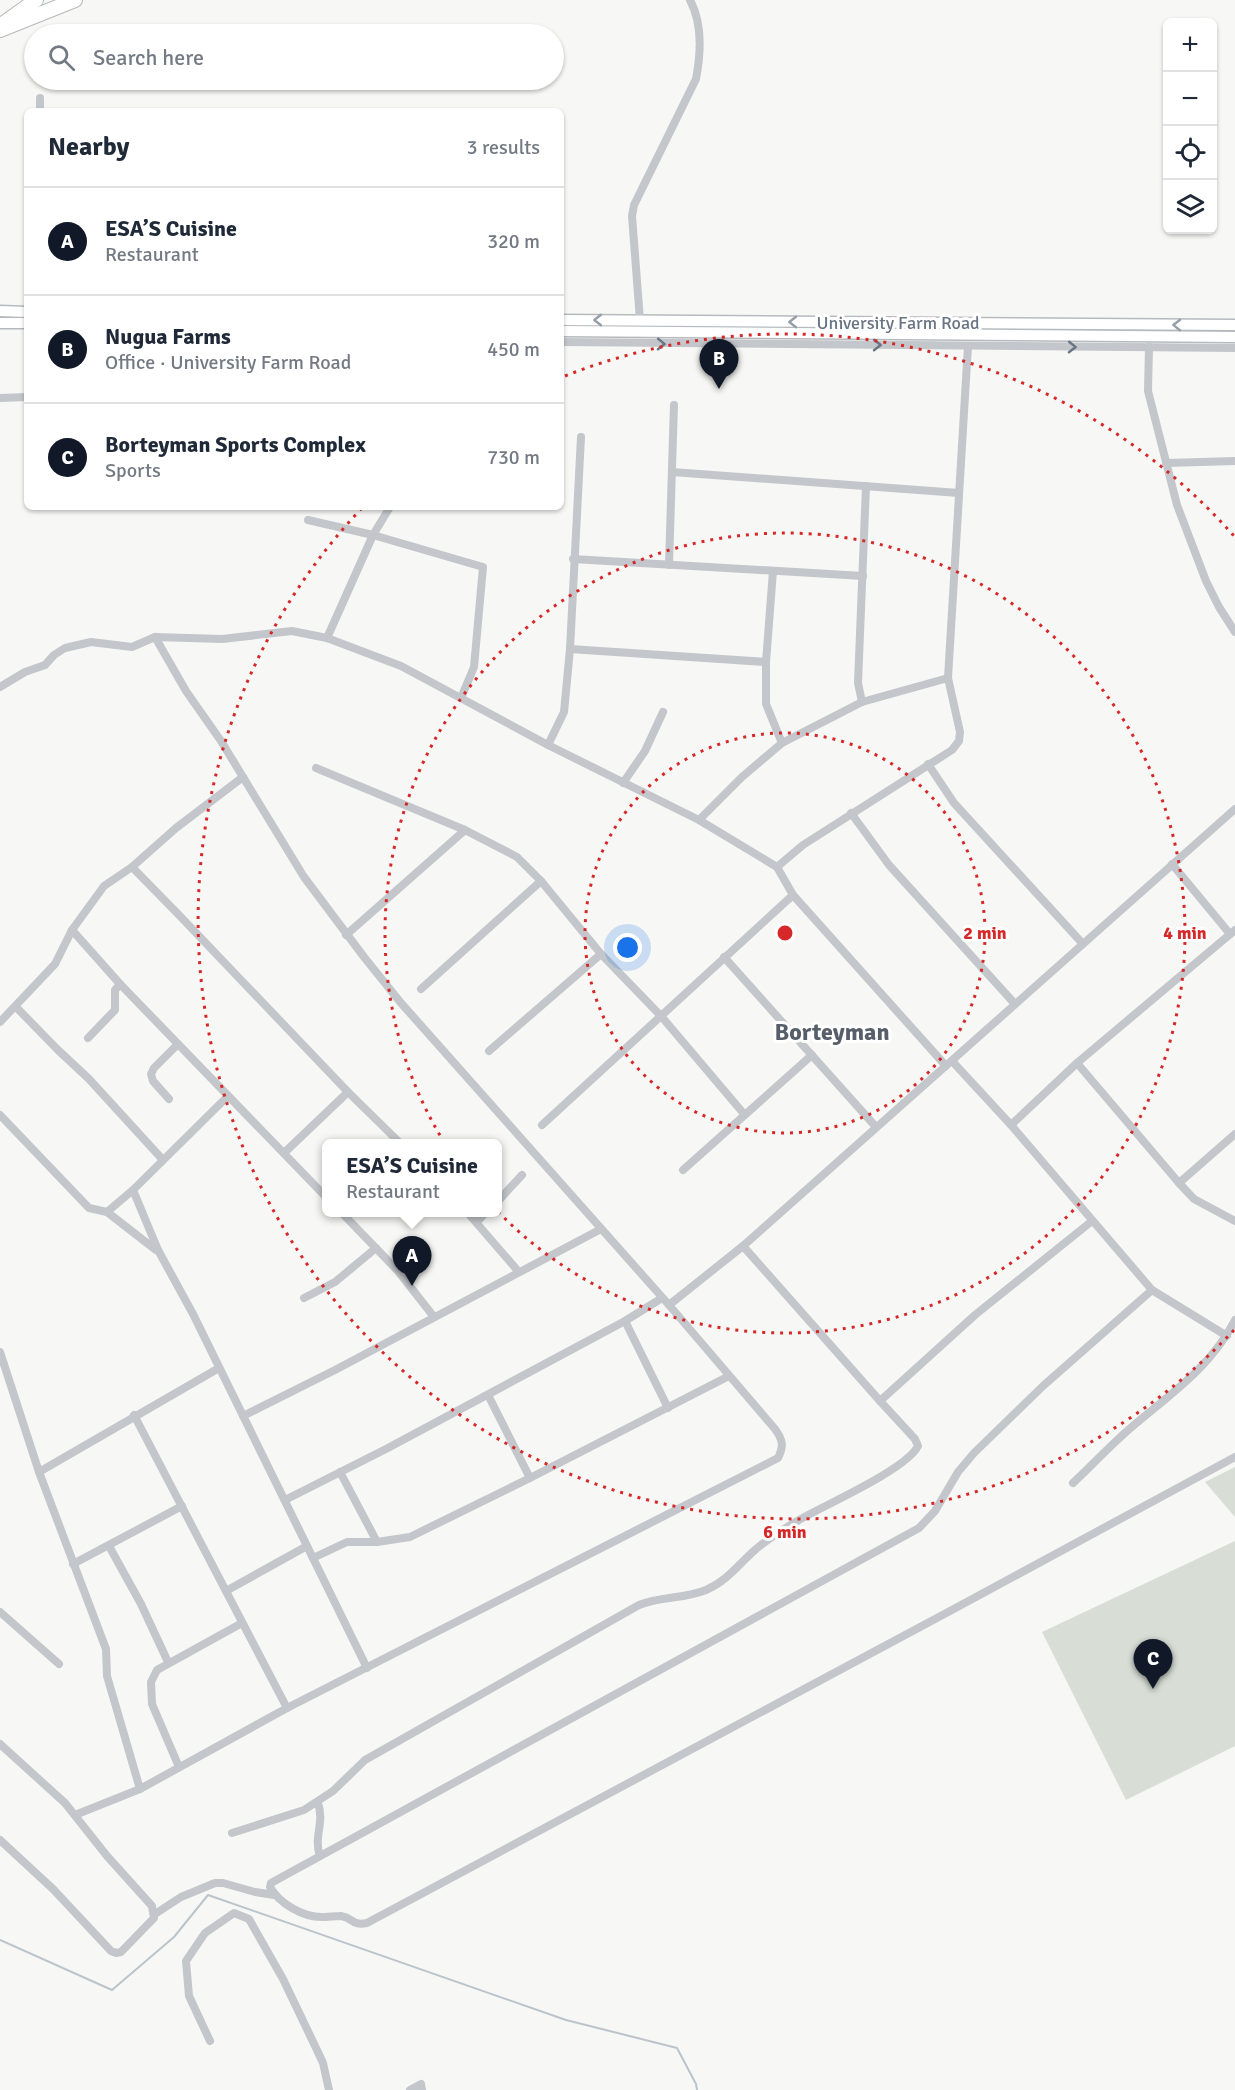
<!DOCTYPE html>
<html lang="en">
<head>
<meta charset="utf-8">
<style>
  :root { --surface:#fff; --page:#f6f6f7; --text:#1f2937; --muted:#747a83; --line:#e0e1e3; --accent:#111827 }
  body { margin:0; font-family:Signika,sans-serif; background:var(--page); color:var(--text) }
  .controls { position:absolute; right:18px; top:18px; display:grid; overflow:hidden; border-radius:9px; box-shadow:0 2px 4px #0004 }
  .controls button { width:54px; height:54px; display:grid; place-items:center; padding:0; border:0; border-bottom:2px solid var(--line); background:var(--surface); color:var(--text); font:30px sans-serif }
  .you { position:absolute; left:628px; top:948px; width:21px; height:21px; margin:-15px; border:4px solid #fff; border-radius:50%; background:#1a73e8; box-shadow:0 0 0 9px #1a73e833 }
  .badge { display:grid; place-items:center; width:39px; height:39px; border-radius:50%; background:var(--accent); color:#fff; font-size:20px; font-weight:700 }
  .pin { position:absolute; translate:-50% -50px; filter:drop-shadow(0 2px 3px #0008) }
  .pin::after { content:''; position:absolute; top:32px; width:21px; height:18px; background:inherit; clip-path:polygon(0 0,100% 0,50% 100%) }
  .popup { position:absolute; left:322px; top:1139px; width:180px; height:78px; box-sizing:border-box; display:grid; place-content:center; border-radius:9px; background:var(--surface); filter:drop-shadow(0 2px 4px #0005); font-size:20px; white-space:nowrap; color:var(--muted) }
  .popup b { font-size:22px; color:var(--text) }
  .popup::after { content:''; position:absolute; left:50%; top:100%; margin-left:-12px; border:12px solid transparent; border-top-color:var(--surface) }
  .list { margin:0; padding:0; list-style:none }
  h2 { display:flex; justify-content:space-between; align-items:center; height:78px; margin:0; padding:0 24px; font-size:26px }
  h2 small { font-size:20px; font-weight:400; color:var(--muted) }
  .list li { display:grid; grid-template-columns:39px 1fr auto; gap:18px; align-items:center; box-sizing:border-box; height:108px; padding:0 24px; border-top:2px solid var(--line) }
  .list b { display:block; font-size:22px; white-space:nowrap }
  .list p { margin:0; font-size:20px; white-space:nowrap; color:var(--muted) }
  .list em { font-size:20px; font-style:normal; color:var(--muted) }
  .icon { flex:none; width:33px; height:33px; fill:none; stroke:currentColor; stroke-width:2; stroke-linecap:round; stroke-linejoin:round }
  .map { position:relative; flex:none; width:1235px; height:2090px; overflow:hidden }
  .search { position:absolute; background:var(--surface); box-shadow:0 2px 4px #0004; left:24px; top:24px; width:540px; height:66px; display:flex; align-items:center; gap:15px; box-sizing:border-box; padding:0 21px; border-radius:33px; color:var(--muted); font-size:22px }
  .panel { position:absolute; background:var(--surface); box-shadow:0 2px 4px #0004; left:24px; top:108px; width:540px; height:402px; border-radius:9px }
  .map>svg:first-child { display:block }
  .grass { fill:#d8ded6 }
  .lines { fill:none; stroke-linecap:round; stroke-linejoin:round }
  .stream { stroke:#bbc4ca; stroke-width:2 }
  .secondary-casing { stroke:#b6babe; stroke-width:13 }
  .highway-casing { stroke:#b6b9bc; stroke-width:16 }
  .street { stroke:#c3c6ca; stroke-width:8 }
  .secondary { stroke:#fff; stroke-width:10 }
  .highway { stroke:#fff; stroke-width:14 }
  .oneway { stroke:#969ea8 }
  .oneway2 { stroke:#697583 }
  .ring { fill:none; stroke:#d62828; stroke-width:3; stroke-dasharray:3 6 }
  .labels { text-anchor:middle; stroke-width:6; stroke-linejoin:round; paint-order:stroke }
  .street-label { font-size:18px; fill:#697583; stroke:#fff }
  .district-label { font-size:24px; font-weight:bold; fill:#565f69; stroke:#fff }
  .centre { fill:#d62828; stroke:#fff; stroke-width:3 }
  .ring-label { font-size:18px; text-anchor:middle; font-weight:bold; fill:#d62828; stroke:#fff; stroke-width:6; stroke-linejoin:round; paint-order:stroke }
</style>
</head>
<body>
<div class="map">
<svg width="1235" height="2090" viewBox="0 0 1235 2090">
  <rect width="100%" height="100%" fill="#f7f7f5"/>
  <g class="grass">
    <polygon points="1235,1467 1235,1517 1205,1482"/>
    <polygon points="1235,1541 1235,1746 1126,1800 1042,1632"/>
  </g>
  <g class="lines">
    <polyline class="stream" points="0,1940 112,1990 174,1937 208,1895 566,2020 677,2048 696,2084 697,2090"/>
    <defs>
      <g id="secondary">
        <polyline points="0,311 27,312"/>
        <polyline points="561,320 1235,325"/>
        <polyline points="0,323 27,323"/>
        <polyline points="561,331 1235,337"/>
      </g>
      <g id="highway">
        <polyline points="4,23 36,0"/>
        <polyline points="0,30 75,0"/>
      </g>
    </defs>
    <use href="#secondary" class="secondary-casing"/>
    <use href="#highway" class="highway-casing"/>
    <g class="street">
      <polyline points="40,111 40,98"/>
      <path d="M 640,320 L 632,216 L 634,205 L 696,79 C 701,53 703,24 690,0"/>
      <polyline points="561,342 1235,348"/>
      <polyline points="1149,347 1148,391 1177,505 1206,581 1219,607 1235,632"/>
      <polyline points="0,398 27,397"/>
      <polyline points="1166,463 1235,461"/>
      <polyline points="672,472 959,493"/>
      <polyline points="308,520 373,535 483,567 474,667 461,698"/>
      <polyline points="573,559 863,576"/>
      <polyline points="669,565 674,405"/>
      <polyline points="773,571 766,662 766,704 782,743"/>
      <polyline points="327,638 373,535 390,507"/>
      <polyline points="570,649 766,662"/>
      <polyline points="0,687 25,672 45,665 54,655 65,648 91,642 132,647 155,637 222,639 292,631 327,638 401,666 548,745 699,820 777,867 793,895 946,1066"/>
      <polyline points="862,702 858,683 866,486"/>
      <polyline points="548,745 564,712 570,649 581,437"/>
      <polyline points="928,764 954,803 1083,944"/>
      <polyline points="316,768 465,830 517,857 541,881 601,954 661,1016 744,1114"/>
      <polyline points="623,783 645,751 663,712"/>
      <polyline points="851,813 889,865 1015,1004"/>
      <polyline points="699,820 742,777 782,743 862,702 948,678"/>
      <polyline points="1172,864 1230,934"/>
      <polyline points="132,867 178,914 348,1092 401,1144"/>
      <polyline points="777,867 803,845 952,750 959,741 960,732 948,678 968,346"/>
      <polyline points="72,930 120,984 326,1197"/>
      <polyline points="346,935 465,830"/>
      <polyline points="724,957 876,1127"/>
      <polyline points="421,989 541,881"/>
      <polyline points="16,1007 58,1050 89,1079 163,1160"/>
      <polyline points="0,1022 55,964 72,930 104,886 132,867 176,828 243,777"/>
      <polyline points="88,1038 115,1010 115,990 120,984"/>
      <polyline points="489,1051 601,954"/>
      <polyline points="952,1061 1011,1125 1152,1290 1227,1336"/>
      <polyline points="1077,1063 1179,1183 1235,1134"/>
      <polyline points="169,1099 153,1081 151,1074 154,1068 178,1044"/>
      <polyline points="0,1115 89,1208 107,1212 156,1250"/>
      <polyline points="542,1125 793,895"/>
      <polyline points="1011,1125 1077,1063 1235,930"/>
      <polyline points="284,1153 348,1092"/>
      <polyline points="683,1170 812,1055"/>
      <polyline points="1179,1183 1194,1199 1235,1221"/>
      <polyline points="133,1190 158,1250 193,1314 367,1668"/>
      <polyline points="498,1201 522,1175"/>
      <polyline points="107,1212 133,1190 228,1096"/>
      <polyline points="341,1212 398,1271 434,1317"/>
      <polyline points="467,1212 518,1271"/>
      <polyline points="477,1222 486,1212"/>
      <path d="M 1152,1290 L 1043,1386 L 974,1453 L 958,1472 L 935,1511 L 919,1528 L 271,1883 L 270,1887 C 279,1903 302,1917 322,1917 C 328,1917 335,1916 341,1916 C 354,1918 351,1926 367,1923 L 950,1611 L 1235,1457"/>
      <polyline points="304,1298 335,1282 376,1248"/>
      <polyline points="669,1305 743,1246 1235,809"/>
      <polyline points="625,1321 668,1408"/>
      <polyline points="0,1352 39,1472 106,1649 107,1676 140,1789"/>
      <polyline points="488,1395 530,1478"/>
      <polyline points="880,1401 975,1315 1092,1221"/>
      <polyline points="134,1415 287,1708"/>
      <polyline points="243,1416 335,1370 601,1229"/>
      <polyline points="39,1472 219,1368"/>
      <polyline points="340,1472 377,1542"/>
      <path d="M 1073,1483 C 1091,1466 1108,1448 1126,1432 C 1166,1397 1211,1368 1235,1320"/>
      <polyline points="285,1500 386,1449 625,1321 662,1298"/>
      <polyline points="109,1546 141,1604 168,1662"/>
      <polyline points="313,1558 347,1542 377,1542 410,1537 530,1478 729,1376"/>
      <polyline points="73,1564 182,1506"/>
      <polyline points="226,1591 307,1546"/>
      <polyline points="0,1612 59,1664"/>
      <polyline points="0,1744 65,1803 107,1856 152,1906 154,1918 121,1952 116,1953 111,1951 53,1889 0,1840"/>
      <polyline points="179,1767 152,1704 151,1682 157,1670 242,1623"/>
      <path d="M 318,1803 C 325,1823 313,1837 320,1856"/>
      <path d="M 75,1815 L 140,1789 L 287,1708 L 778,1458 C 784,1446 783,1440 775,1429 L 669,1305 L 401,1003 L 364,957 L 304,877 L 221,741 L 186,691 L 155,637"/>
      <path d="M 232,1833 L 304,1810 L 333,1791 L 365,1760 L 639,1605 C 661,1596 684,1599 706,1590 C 727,1581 739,1564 756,1549 C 772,1536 791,1524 810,1514 C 834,1501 907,1468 918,1446 L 915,1439 L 880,1401 L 743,1246"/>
      <polyline points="155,1914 181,1897 215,1883 223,1883 255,1892 274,1895"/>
      <polyline points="210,2041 189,1996 186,1961 205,1933 234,1913 249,1919 283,1979 316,2048 323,2063 329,2090"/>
      <polyline points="410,2090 421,2084 422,2090"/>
    </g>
    <use href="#secondary" class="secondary"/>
    <use href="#highway" class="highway"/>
  </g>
  <defs><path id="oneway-chevron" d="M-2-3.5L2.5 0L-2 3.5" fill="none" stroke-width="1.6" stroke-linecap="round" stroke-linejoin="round" transform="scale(1.5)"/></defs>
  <g class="oneway">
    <use href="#oneway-chevron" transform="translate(598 320) rotate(-180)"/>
    <use href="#oneway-chevron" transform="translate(793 322) rotate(-180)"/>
    <use href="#oneway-chevron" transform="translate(1177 325) rotate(-179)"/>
  </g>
  <g class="oneway2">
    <use href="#oneway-chevron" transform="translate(661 344) rotate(1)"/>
    <use href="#oneway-chevron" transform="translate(877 345)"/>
    <use href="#oneway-chevron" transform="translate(1072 347) rotate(1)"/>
  </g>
  <g class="ring">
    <circle cx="785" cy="933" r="200"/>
    <circle cx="785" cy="933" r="400"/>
    <path d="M1234 1330A599 599 0 1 1 361 509M565 376A599 599 0 0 1 1234 536"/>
  </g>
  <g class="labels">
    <g class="street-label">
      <text x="898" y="329">University Farm Road</text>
    </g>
    <g class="district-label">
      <text x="832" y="1040">Borteyman</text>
    </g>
  </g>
  <circle cx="785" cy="933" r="9" class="centre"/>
  <g class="ring-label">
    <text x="985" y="939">2 min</text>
    <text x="1185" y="939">4 min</text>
    <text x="785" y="1538">6 min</text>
  </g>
</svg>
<div class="controls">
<button>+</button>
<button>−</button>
<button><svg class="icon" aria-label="locate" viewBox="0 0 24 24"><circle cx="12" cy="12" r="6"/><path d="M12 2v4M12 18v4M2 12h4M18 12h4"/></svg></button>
<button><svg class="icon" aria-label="layers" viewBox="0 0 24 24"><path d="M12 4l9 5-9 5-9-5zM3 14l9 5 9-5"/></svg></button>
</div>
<div class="you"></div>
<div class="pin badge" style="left:412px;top:1286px">A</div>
<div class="popup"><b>ESA’S Cuisine</b>Restaurant</div>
<div class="pin badge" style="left:719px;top:389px">B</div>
<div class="pin badge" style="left:1153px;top:1689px">C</div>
<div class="search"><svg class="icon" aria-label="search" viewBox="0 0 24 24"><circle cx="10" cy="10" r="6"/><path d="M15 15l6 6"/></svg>Search here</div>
<section class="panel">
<h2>Nearby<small>3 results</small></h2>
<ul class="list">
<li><span class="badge">A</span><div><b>ESA’S Cuisine</b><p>Restaurant</p></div><em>320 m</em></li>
<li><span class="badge">B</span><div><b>Nugua Farms</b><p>Office · University Farm Road</p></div><em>450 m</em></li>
<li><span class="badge">C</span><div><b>Borteyman Sports Complex</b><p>Sports</p></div><em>730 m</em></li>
</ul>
</section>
</div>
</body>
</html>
